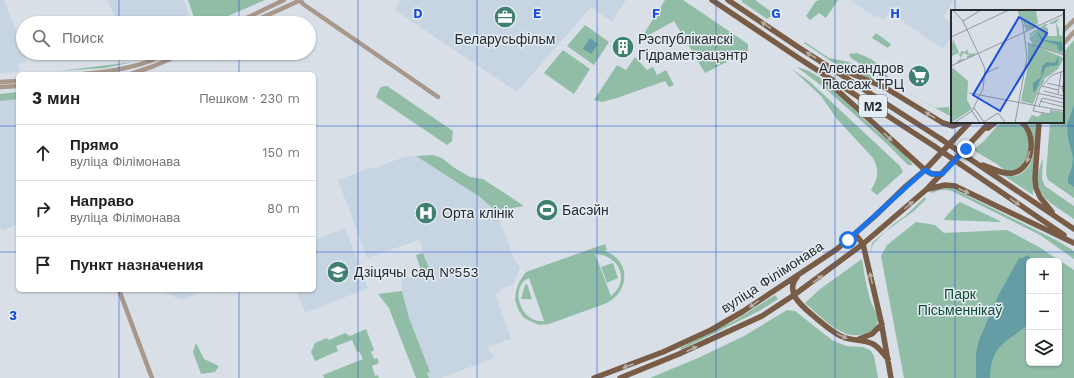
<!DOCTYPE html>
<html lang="ru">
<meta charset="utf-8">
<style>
body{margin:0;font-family:"Work Sans",sans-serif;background:#f6f6f6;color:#202124}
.controls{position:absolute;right:12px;bottom:12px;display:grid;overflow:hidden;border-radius:6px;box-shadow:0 1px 3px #0004}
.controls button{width:36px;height:36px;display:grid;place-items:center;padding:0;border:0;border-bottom:1px solid #e0e0e0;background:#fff;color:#202124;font:20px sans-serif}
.stop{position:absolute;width:12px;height:12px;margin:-9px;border:3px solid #1a73e8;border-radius:50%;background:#fff}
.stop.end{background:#1a73e8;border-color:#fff;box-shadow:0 1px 4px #0008}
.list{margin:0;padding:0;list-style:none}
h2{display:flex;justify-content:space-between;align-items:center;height:52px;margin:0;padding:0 16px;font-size:17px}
h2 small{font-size:13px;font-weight:400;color:#757577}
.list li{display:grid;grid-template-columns:26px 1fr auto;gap:12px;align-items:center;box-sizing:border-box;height:56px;padding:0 16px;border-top:1px solid #e0e0e0}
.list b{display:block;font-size:15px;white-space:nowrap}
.list p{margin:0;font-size:13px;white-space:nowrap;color:#757577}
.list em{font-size:13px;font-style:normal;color:#757577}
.icon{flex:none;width:22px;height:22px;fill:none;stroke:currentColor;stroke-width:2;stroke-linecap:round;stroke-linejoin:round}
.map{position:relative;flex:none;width:1074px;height:378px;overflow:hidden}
.search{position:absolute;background:#fff;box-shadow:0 1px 3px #0004;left:16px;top:16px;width:300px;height:44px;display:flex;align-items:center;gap:10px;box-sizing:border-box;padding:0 14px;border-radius:22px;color:#757577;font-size:15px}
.panel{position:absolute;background:#fff;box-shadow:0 1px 3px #0004;left:16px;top:72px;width:300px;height:220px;border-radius:6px}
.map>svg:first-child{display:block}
.built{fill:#c7d5e2}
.green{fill:#91bda6;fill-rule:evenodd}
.water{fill:#649da4}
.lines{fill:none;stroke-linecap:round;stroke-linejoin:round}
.minor{stroke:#a8978b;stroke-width:4.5}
.major{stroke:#795c45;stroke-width:5.5}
.major-bridge{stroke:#795c45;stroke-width:5.5}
.oneway{fill:#b4aca5}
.route{stroke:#1a73e8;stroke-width:5}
.grid{fill:none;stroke:#1d4ed8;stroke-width:1;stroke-opacity:0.55}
.labels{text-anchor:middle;stroke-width:3;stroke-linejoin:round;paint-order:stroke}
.shield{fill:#e5edf4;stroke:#616569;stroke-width:1}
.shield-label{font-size:13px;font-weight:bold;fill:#282b2e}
.poi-label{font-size:14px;fill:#282b2e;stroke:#e5edf4;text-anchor:start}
.street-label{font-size:14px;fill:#282b2e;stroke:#e5edf4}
.park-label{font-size:14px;fill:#114b33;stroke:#e5edf4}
.inset-road{fill:none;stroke:#92979d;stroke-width:1}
.view{fill:#1d4ed8;fill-opacity:0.15;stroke:#1d4ed8;stroke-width:2}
.inset-edge{fill:none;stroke:#282b2e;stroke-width:2}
.grid-label{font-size:13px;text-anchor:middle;font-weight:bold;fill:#1d4ed8;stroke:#e5edf4;stroke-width:3;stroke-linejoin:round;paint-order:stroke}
</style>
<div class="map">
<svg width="1074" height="378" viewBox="0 0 1074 378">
<rect width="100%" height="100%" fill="#d8dfe7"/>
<path class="built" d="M0,0H4L7,8L22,46L27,62L19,64V72L0,73Z
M107,0H184L189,14L172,23H118Z
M401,0H626L612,22L591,7L517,92L395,10Z
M851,0H954L943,17L952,22V36L943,49L889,12L884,19L878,16L877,18L854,3Z
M18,99V224L2,231L0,226V101Z
M416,156L480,197L496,211L515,261L520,268L513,285L501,289L500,292L495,294L511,339L488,347L490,354L492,353L494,358L441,378H418L403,296L401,278L416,276L430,271L419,240L367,258L338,180L370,168L372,169L404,157Z
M345,228L368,288L305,313L296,290H314V240Z
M158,290H206L182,300Z"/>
<path class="green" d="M188,0H265L212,23H196Z
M665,0H683L748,44V51L705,73L674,21L640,40Z
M742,0H755L777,16L776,18L772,16L767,19L742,2Z
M820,0H838L826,18L819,13L810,20L806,16L816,1Z
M585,25L609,42L594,65L567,46Z
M876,33L891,44L888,48L872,38Z
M1074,40V198L1048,180L1046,174L1050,122H1063V53Z
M805,42L829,58L849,62L870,75L874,80L835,64L804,43Z
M563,50L590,69L574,94L544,73Z
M857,53C871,58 881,64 888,77L887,78L873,72L851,58L849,54Z
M635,57L647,70L653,67L657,75L666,70L674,85L669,87L665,81L617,98L602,102L594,100L617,65L626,70Z
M133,62L105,68L59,71Z
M797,67C824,73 847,104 867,122C881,135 902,149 913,165H908L886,143L826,89Z
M792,69L809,81L900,166L903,172L877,195L871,190C878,178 880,172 873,158L837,119L821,96Z
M888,82L935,108L949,107L950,116Z
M384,86H387L453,131L452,141L447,145L376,97L380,88Z
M18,92V99L0,101V94Z
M1004,122C1010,122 1017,121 1022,125C1036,136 1027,179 1005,170C1002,168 999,166 997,164C989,159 981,155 973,150L984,141L998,125Z
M1026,122H1038L1033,183V195L1000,173C1004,174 1010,177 1015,176C1036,173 1039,134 1026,122Z
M433,155L442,158L453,167L470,177L483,179L524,206L496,211L480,197L416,156Z
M1043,158L1042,179L1045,186L1074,206V219C1048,201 1028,194 1043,158Z
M939,187L950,188L956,190L1058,241L1074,251V259L1040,235L952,191C945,189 940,189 933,193L930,192Z
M925,197L926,199L914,211L886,231L873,244L870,253L872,243L895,223L905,216Z
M960,202L1000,221V222L945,220L944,219L957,204Z
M916,222L935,225L944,233L1007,230L1039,247L1074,270V378H904L881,256L887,245ZM1029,261H1059V363H1029Z
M605,244L607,250L605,251C631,261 630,290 607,303L549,324L539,325L528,320L523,317L518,309L515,300L516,291L519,282L526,272ZM595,254C619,255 631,280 611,296ZM529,278L544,321H543C520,323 509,286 529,278Z
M423,253L430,271L422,274L416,255Z
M862,259C864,272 866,286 870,299C871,305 878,312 878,319C878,325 874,331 868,333C843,343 823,318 805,303L820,289Z
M613,263L618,278L607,283L601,267Z
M527,284L532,299H521L525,285Z
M402,291L409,318L430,372L427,373L429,378H416L389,308L378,294Z
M775,295L778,299L761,310L681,350L680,348L736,320Z
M787,310L795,311L832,340L846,346L863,347L870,350L874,356L878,378H650L698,358L744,336Z
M366,329L374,350L371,352L374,359L377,358L379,363L372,366L375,376L377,375L379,378H324L323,375L363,359L359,351L357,352L352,340L336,346L338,351L315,361L311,352L315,343L327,338L329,340L345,333L350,336Z
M196,343L204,359L219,366L215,372L201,374L193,352Z"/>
<path class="water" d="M590,38L598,44L591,54L583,49Z
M1074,105V187L1068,183V178L1072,167L1073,158L1068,138L1067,124Z
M1027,255L1036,261H1029V324C1006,343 991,344 990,378H976V353L979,340L998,296L1019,258H1023Z"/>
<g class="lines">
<path class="minor" d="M300,0L303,4L438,97
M236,23L284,0
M250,23L301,0
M1063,31L1074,20
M1063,44L1074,32
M83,74C106,72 129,69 150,61C156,59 161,56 167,53
M131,74L154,66L184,53
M0,82L18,81
M0,87L18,86
M119,290L152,378"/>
<path class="major" d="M712,0L797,57L934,146
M728,0L798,47L941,139
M835,67L884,87L943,123L953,126L965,122
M826,80L925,170L932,174H942
M1039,122L1035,178L1036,188L1040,197L1052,212
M988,128L996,122
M967,157L1074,229
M960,164L1064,235
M983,165C991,168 1003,175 1013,173C1034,169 1037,132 1021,122
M928,189L945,185L955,186L1074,243
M855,234L863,244L881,321L891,378
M797,277C783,294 806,309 817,319C825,325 833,333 843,337C852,341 863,339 873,344C879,347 883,354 888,359
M859,339L872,334L882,324
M594,378L663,352L711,330L742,312L813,265L837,249L874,217L906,186L925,170L970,122
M620,378L679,354L762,316L794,295L863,244L927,189L990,122"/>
<path class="major-bridge" d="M941,139L967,157
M934,146L960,164"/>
</g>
<defs><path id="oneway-solid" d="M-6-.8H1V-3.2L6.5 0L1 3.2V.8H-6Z"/></defs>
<g class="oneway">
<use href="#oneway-solid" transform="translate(766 25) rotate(-146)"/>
<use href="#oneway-solid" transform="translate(811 55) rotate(-148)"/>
<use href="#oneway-solid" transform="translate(930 115) rotate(-148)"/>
<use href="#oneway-solid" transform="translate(888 137) rotate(43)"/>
<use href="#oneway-solid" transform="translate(1028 157) rotate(104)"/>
<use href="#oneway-solid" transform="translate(964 191) rotate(25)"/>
<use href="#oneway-solid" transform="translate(1015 202) rotate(35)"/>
<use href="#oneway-solid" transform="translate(909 205) rotate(-41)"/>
<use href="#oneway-solid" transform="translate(871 278) rotate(-103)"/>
<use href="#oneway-solid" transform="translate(818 279) rotate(-35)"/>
<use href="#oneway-solid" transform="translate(754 304) rotate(145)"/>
<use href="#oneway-solid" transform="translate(842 336) rotate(24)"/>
<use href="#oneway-solid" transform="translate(692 349) rotate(-25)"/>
<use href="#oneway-solid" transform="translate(628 366) rotate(160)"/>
</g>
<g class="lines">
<path class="route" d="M848,240L925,170L932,174H942L966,149"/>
</g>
<path class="grid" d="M119,0V23M239,0V23M358,0V378M477,0V378M597,0V378M716,0V378M835,0V378M955,0V11M119,53V74M239,53V74M955,122V378M0,126H18M314,126H1074M0,252H18M314,252H1074M119,290V378M239,290V378"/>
<defs>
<g id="office-disc" transform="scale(1.15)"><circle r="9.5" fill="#3f8071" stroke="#e5edf4"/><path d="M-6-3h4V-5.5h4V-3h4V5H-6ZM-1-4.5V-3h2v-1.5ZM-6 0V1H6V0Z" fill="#fff"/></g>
<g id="building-disc" transform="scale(1.15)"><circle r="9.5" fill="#3f8071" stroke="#e5edf4"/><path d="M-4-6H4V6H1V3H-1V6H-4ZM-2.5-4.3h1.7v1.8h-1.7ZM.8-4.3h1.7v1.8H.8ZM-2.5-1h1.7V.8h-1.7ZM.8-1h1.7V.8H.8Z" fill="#fff"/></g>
<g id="supermarket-disc" transform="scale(1.15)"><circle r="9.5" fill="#3f8071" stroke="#e5edf4"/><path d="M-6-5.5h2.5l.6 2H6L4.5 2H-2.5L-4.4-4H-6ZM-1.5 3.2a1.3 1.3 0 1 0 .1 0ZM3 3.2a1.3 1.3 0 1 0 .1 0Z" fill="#fff"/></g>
<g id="stadium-disc" transform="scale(1.15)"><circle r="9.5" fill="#3f8071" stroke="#e5edf4"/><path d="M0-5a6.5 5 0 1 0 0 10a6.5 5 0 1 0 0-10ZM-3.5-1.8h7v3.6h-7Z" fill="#fff"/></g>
<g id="hospital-disc" transform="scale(1.15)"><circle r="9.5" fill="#3f8071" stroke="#e5edf4"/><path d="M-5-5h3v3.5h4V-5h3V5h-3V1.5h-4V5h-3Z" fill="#fff"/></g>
<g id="school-disc" transform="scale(1.15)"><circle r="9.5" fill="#3f8071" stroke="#e5edf4"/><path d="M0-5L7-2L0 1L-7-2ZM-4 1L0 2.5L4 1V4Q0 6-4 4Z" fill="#fff"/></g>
</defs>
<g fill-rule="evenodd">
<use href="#office-disc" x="505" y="17"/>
<use href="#building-disc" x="623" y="47"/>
<use href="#supermarket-disc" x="919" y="76"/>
<use href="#stadium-disc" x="547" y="210"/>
<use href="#hospital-disc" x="426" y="213"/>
<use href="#school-disc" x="338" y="272"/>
</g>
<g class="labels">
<rect class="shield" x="859" y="95" width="28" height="22" rx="3"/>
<g class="shield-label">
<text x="873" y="111">М2</text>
</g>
<g class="poi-label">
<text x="505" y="44" text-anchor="middle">Беларусьфільм</text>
<text x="638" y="44">Рэспубліканскі<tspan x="638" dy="16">Гідраметэацэнтр</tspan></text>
<text x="904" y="73" text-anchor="end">Александров<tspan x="904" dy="16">Пассаж ТРЦ</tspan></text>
<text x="562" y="215">Басэйн</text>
<text x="442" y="218">Орта клінік</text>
<text x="354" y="277">Дзіцячы сад №553</text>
</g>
<g class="street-label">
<text transform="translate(772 277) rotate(-33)" y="5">вуліца Філімонава</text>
</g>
<g class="park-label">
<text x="960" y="299">Парк<tspan x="960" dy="16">Пісьменнікаў</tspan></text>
</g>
</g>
<g transform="translate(951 10)">
<rect width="113" height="113" fill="#d8dfe7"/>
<path d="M67,0H85L87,13L84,15L90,14L75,21L73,15L79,16L73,14L70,6L72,13ZM109,8L105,13L108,19V25L111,26V16L113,44L87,37L113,48L107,59L93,69V72L88,78L82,94L70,91L71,88L70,91L77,55V34H82L78,28L91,17L79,26L78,24L94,14H97L94,17L97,18V26H106L105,13L99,14L98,13ZM2,29L9,45L10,41L14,42L16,39L18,44L25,43L22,46L4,54L9,49H12V47L13,49L9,51L13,50L17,48L15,46H19L12,43L10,48L7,43L1,46L0,43L5,41L0,42ZM2,58L17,71L16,90L21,99L0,113V59ZM101,100L113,102V113H76L81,105L87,107L91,103L99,104Z" fill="#91bda6"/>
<path d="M86,21L93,30L111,32L112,40L108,42L106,35L90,30ZM108,45L107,55L95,57L84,82L82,81V73L90,67L91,56L96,52L104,53Z" fill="#649da4"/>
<path class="inset-road" d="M2,0L12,11L28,45M67,0L72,15M12,11L30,0M0,27L58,0M76,33L113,45M0,56L113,4M35,63L48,57M113,72L111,78L113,85M96,73L113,77M91,76L107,80M93,81L113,86M18,83L113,101M86,83L113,89M107,84L110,62M89,91L113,97M88,96L91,88L113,93M23,98L33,112L47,103L54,112M100,99L99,104L82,101L89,78L101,65L113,61M21,101L29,113M3,113L21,101L32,79L34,59L28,45M64,113L76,47L72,15L83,18"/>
<path class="view" d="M68,7L96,23L49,101L22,85Z"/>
<rect width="113" height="113" class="inset-edge"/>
</g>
<g class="grid-label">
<text x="418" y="18">D</text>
<text x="537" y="18">E</text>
<text x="656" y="18">F</text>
<text x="776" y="18">G</text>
<text x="895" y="18">H</text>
<text x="13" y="320">3</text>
</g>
</svg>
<div class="controls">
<button>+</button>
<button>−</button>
<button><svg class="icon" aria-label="layers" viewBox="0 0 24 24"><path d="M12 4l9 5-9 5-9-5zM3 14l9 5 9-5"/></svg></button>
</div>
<div class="stop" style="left:848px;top:240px"></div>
<div class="stop end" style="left:966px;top:149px"></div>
<div class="search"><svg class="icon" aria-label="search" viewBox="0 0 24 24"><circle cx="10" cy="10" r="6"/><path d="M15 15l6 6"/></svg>Поиск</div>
<section class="panel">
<h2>3 мин<small>Пешком · 230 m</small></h2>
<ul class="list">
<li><svg class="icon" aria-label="ahead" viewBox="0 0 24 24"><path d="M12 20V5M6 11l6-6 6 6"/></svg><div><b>Прямо</b><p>вуліца Філімонава</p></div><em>150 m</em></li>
<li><svg class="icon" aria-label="right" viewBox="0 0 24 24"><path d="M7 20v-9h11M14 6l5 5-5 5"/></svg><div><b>Направо</b><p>вуліца Філімонава</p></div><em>80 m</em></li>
<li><svg class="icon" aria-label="arrive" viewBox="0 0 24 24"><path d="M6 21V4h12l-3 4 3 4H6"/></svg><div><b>Пункт назначения</b></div></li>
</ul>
</section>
</div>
